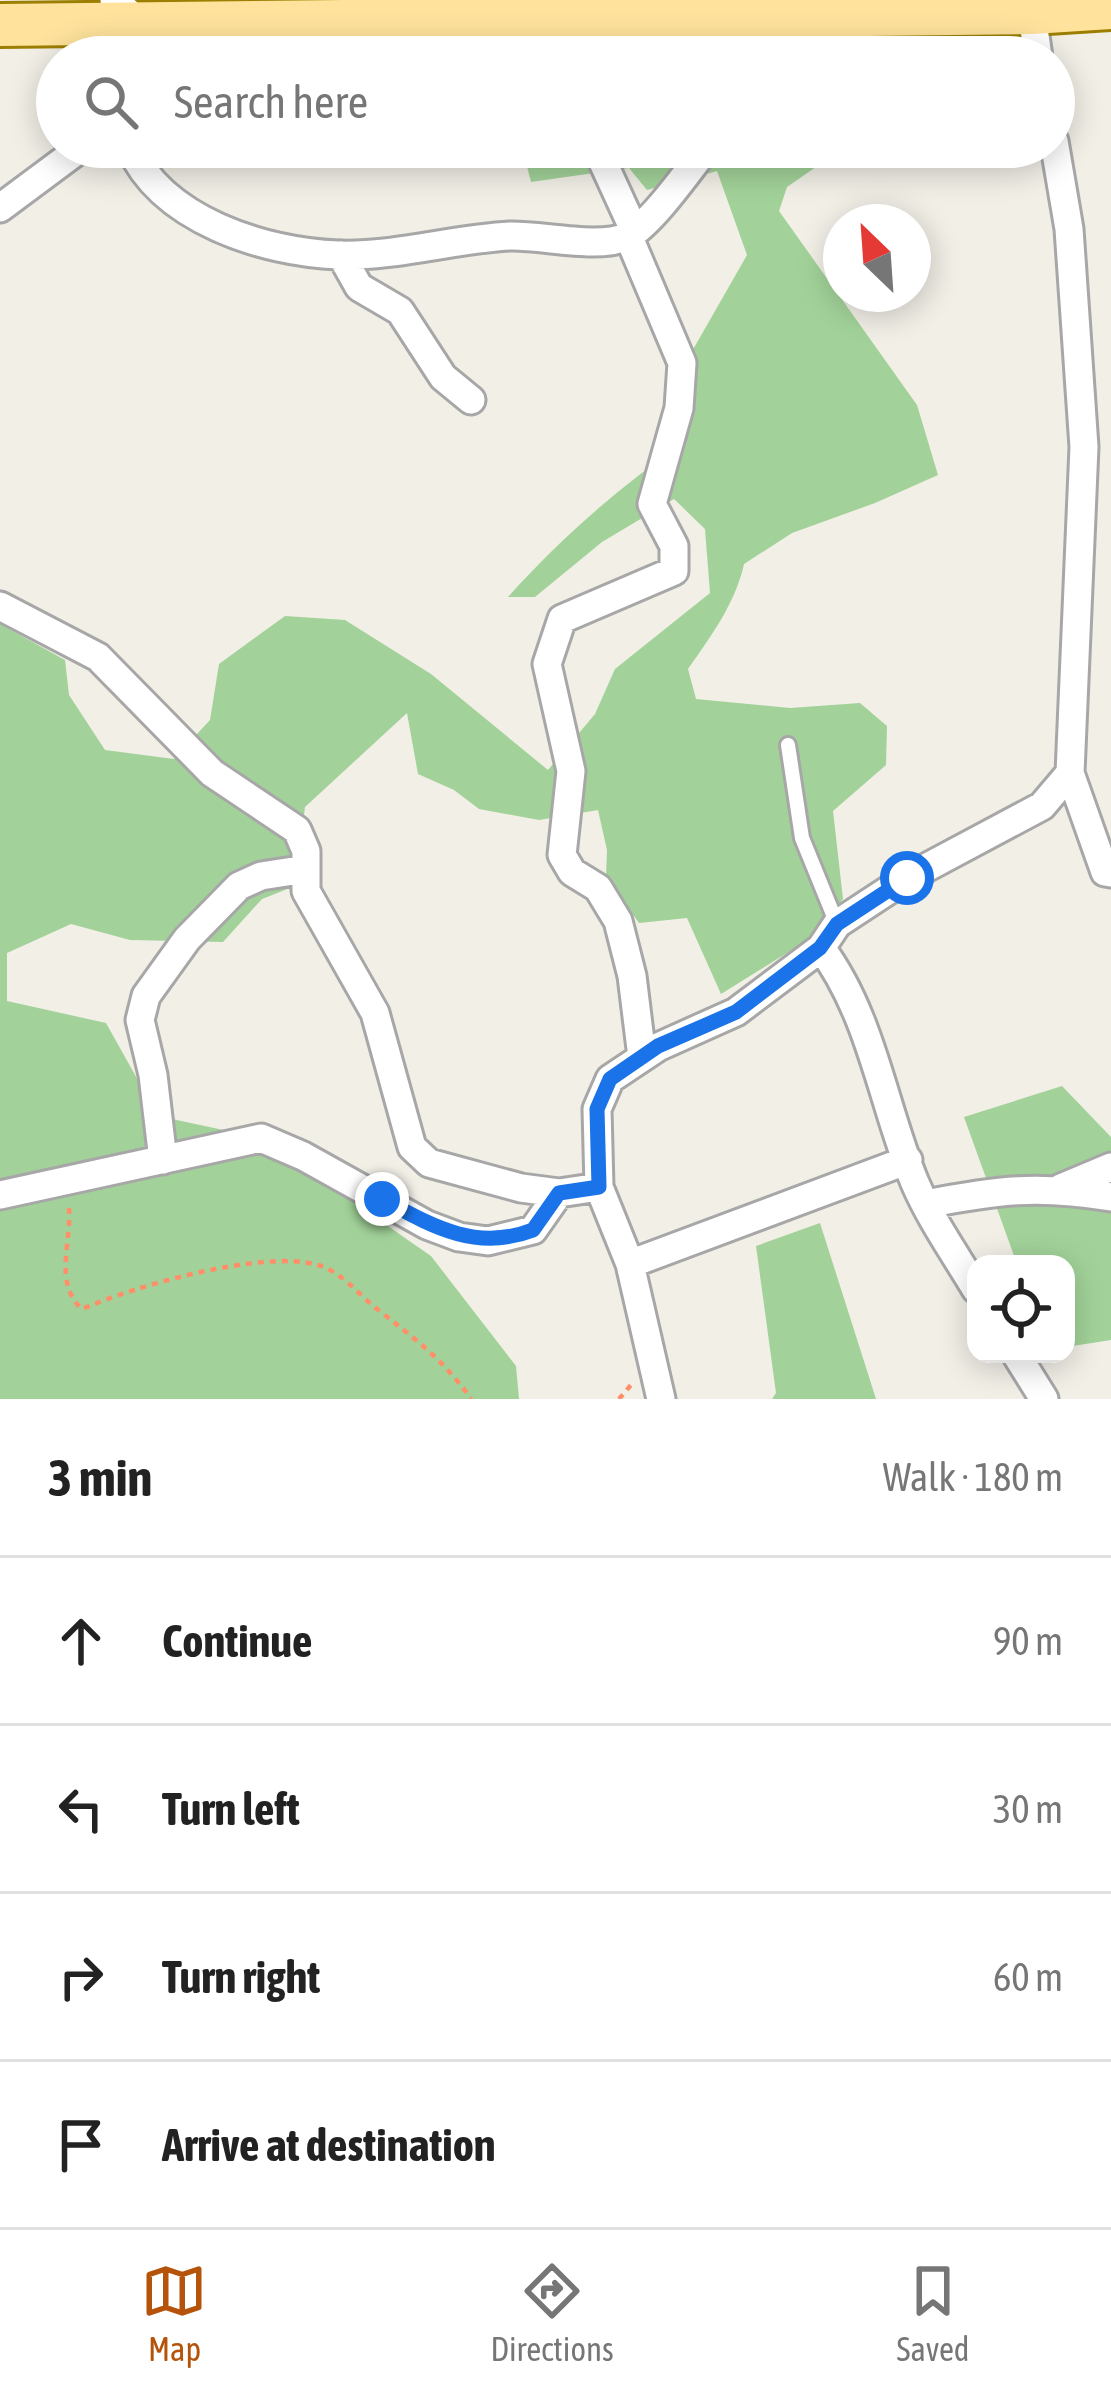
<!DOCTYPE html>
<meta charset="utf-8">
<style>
body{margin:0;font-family:"Asap Condensed",sans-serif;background:#f6f6f6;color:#222}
.controls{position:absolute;right:36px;bottom:36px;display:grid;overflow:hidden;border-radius:24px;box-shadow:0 6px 30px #0003}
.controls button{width:108px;height:108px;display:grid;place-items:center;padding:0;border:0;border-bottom:3px solid #e0e0e0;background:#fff;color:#222;font:60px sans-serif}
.compass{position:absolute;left:823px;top:204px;width:108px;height:108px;border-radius:50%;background:#fff;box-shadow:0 6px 30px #0003;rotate:335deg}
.stop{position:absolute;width:36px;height:36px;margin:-27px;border:9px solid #1a73e8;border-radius:50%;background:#fff}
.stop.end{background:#1a73e8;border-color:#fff;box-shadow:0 3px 12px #0008}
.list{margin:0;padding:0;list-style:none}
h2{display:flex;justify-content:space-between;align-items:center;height:156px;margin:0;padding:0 48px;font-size:51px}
h2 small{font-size:39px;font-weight:400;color:#767676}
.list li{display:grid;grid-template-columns:78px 1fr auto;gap:36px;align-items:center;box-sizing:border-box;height:168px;padding:0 48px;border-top:3px solid #e0e0e0}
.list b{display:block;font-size:45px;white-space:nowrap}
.list em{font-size:39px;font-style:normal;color:#767676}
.icon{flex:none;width:66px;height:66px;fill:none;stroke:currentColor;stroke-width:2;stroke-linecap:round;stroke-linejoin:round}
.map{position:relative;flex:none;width:1111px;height:1399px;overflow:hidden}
.search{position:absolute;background:#fff;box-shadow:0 6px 30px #0003;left:36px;right:36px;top:36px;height:132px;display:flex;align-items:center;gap:30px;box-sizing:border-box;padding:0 42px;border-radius:66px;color:#767676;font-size:45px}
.sheet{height:828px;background:#fff}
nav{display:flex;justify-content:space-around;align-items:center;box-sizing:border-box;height:168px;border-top:3px solid #e0e0e0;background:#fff;font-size:33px;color:#767676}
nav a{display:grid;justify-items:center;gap:6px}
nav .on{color:#b45309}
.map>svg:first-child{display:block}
.forest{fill:#a2d299}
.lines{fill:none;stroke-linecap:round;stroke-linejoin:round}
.service-casing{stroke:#a7a7a7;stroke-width:20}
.minor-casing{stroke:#a7a7a7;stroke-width:33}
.primary-casing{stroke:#9c7f00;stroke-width:48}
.path{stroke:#ff8e69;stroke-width:4.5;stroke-dasharray:6 6;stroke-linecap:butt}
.service{stroke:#fff;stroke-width:14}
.minor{stroke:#fff;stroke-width:27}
.primary{stroke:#ffe39d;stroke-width:42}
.route{stroke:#1a73e8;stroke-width:15}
</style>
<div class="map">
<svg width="1111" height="1399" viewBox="0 0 1111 1399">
<rect width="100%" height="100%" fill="#f1efe6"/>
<path class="forest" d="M651,28V57H542L543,52L573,34Z
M522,147H845L787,187L779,211L917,405L938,475L875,503L792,533L744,564C735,604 711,636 688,669L696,699L790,708L860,703L887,726L886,765L833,811L843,899L811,938L721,994L687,918L639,923L606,877L607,850L598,810L539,820L479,809L454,790L418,774L407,713L305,807L295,886L262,899L223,942L130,940L71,924L7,953V1001L106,1023L158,1116L261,1138L431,1256L516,1366L519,1399H0V624L65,660L69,695L105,750L174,759L210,720L219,664L285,616L345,620L431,674L548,770L595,714L615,669L710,593L705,529L674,499L602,542L535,597H508C561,538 618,488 683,443L691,353L747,255L717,171L647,190L629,168L531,182Z
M1062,1086L1111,1137V1340L1066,1347V1264H1017L964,1117Z
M820,1223L876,1399H772L776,1393L756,1246Z"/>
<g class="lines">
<g class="service-casing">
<path id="service" d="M788,745L802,838L837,924"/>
</g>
<g class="minor-casing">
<path id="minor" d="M114,0L139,22L132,57
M1030,0L1038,57
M536,17L555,57
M776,57L805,15
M130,147C162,220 263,252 338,255C395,257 453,239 510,236C542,235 600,250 628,236C652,223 689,170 707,147
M596,147L634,230
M0,208L82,147
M628,235L682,363L679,408L652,504L674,546V571L562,619L547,664L571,771L562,855L572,872L598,888L618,921L632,976L642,1057
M341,255L359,287L400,311L443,377L471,400
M0,606L98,657L212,773L297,830L306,851V891L375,1013L412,1147L429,1163L521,1188L559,1193L599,1187
M1070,773L1105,872L1111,873
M821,948C872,1016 883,1106 915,1183C931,1220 955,1254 976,1289
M163,1160L153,1075L140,1020L146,996L187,939L239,886L261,876L306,869
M1061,1188L1111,1167
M0,1195L261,1138L303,1156L427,1225L459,1237L488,1241L533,1230L559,1193
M926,1204C997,1190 1038,1185 1111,1197
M630,1264L908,1160
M1016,1354L1044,1399
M661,1399L630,1264L599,1187L597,1109L610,1079L658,1047L736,1012L821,948L837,924L907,878L1042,806L1070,773L1084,447L1069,229L1054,141"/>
</g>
<g class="primary-casing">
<path id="primary" d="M0,25L1032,13L1111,8"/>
</g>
<path class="path" d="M69,1208C72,1239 53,1284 82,1309C135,1286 263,1249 318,1265C342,1272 358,1294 377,1309C414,1338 443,1359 471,1399
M619,1399L631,1385"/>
<use href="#service" class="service"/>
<use href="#minor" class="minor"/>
<use href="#primary" class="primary"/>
</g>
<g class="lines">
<path class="route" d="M382,1199C432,1226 476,1252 533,1230L559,1193L599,1187L597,1109L610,1079L658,1046L736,1012L820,948L837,924L907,878"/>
</g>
</svg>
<div class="controls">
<button><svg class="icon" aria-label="locate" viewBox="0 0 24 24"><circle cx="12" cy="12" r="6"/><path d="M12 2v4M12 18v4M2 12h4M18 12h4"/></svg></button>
</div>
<svg class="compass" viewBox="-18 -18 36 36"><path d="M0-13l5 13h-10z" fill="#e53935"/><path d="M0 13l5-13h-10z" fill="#767676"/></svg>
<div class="stop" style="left:907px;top:878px"></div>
<div class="stop end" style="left:382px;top:1199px"></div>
<div class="search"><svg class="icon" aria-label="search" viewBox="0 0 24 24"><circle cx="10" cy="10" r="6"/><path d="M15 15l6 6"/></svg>Search here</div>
</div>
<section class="sheet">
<h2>3 min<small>Walk · 180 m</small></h2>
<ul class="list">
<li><svg class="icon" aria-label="ahead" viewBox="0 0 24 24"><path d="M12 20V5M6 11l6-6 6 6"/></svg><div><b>Continue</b></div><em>90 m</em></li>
<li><svg class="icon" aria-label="left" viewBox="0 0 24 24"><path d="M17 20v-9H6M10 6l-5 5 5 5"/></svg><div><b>Turn left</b></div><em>30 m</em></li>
<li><svg class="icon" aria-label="right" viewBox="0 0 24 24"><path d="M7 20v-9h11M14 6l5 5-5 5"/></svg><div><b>Turn right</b></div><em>60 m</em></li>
<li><svg class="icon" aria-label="arrive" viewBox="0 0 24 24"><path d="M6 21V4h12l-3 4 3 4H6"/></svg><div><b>Arrive at destination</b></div></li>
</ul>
</section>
<nav>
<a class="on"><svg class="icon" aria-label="map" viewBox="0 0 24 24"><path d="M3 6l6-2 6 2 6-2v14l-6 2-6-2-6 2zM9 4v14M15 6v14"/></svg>Map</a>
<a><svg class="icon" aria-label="directions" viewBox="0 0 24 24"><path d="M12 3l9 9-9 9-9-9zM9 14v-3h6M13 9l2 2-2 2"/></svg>Directions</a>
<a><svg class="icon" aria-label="saved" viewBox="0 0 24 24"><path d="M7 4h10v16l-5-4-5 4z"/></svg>Saved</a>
</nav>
